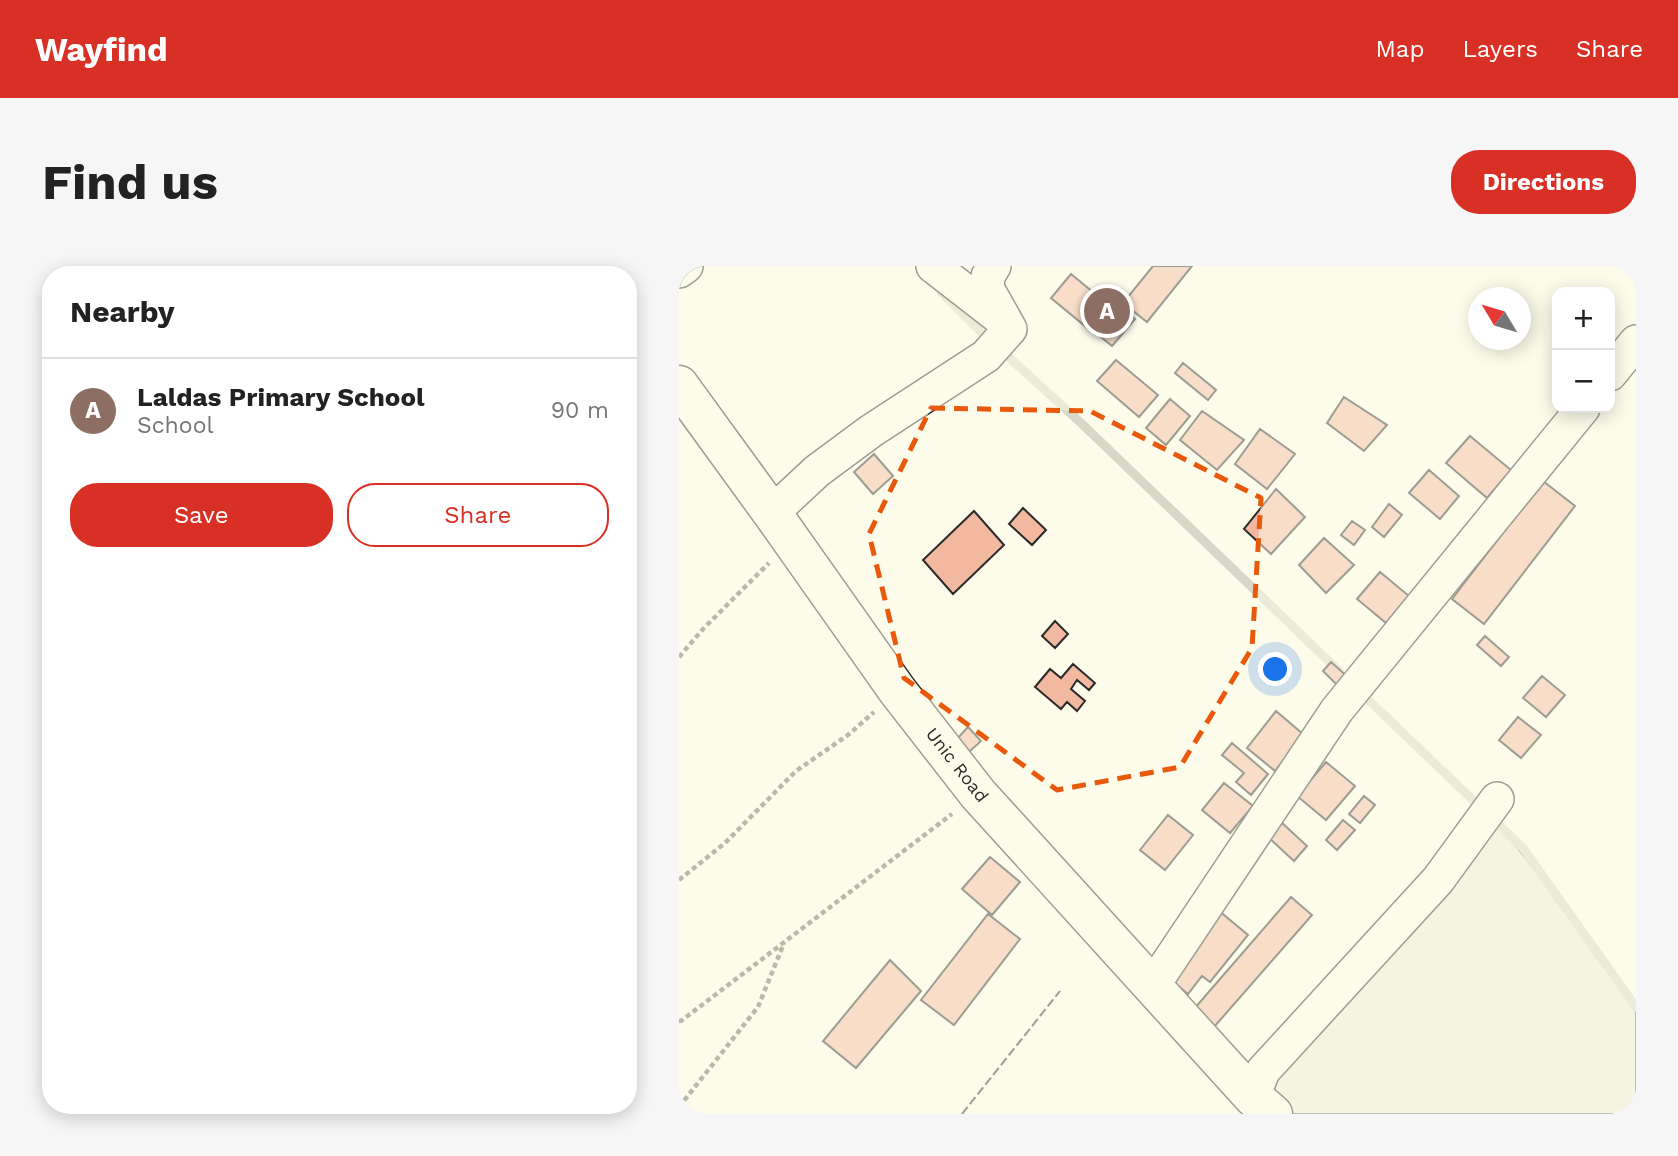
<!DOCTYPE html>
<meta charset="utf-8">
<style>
body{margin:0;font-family:"Work Sans",sans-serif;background:#f6f6f6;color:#222}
.controls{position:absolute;right:21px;top:21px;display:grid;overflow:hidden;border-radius:14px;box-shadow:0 4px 18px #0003}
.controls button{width:63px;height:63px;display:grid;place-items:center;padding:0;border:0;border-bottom:2px solid #e0e0e0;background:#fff;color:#222;font:35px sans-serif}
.compass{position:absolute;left:789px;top:21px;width:63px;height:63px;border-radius:50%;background:#fff;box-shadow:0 4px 18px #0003;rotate:308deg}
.you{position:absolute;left:597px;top:404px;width:24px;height:24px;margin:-18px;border:5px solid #fff;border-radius:50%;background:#1a73e8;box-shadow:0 0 0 10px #1a73e833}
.badge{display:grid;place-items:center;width:46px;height:46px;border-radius:50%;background:#d93025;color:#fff;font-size:23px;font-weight:700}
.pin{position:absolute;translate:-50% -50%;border:4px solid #fff;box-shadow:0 2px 7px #0006}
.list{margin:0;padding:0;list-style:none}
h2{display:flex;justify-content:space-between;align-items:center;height:91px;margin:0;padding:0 28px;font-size:30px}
h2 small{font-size:23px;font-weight:400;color:#767676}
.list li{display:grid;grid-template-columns:46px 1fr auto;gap:21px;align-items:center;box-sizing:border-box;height:105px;padding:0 28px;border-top:2px solid #e0e0e0}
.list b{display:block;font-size:26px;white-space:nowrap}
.list p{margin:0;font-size:23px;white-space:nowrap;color:#767676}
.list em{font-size:23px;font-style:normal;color:#767676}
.actions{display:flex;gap:14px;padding:21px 28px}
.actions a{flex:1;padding:16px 0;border:2px solid #d93025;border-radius:28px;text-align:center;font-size:24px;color:#d93025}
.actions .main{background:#d93025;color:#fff}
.map{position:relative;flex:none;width:957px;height:848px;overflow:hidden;border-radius:28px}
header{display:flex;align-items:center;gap:42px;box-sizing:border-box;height:98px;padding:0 35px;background:#d93025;color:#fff}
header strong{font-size:33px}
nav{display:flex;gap:38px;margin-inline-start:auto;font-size:24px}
.intro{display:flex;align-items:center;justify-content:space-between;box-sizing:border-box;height:168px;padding:0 42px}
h1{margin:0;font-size:49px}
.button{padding:18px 32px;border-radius:28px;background:#d93025;color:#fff;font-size:24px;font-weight:700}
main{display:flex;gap:42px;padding:0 42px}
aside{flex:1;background:#fff;border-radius:28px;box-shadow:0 4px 18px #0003}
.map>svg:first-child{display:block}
.green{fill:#ecebdb;stroke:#74746e;stroke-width:2}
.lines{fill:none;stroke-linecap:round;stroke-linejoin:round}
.stream{stroke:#d8d7c9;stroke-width:9}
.building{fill:#f2b8a0;stroke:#2b2b2b;stroke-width:2}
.minor-casing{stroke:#2b2b2b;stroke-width:36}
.major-casing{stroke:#2b2b2b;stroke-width:41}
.path{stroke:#6a6964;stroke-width:4.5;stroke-dasharray:5 3.5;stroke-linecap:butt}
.minor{stroke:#fdfbea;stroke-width:33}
.major{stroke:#fdfbea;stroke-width:38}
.fence{stroke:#2b2b2b;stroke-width:2;stroke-dasharray:9 3.5;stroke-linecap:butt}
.marked{fill:none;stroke:#e8590c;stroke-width:5;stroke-dasharray:14 9;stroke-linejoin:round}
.labels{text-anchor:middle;stroke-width:5;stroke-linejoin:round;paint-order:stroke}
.street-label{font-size:18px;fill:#2b2b2b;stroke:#fdfbea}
</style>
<header>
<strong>Wayfind</strong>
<nav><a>Map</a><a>Layers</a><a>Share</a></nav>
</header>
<div class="intro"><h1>Find us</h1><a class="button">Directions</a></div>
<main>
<aside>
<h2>Nearby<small></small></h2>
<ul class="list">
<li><span class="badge" style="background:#8d6e63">A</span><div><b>Laldas Primary School</b><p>School</p></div><em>90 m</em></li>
</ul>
<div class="actions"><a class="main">Save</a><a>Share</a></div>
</aside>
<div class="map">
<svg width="957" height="848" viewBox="0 0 957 848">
<rect width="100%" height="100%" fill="#fdfbea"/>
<path class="green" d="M819,557L881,636L957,740V848H609L584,825Z"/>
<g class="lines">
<path class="stream" d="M262,26L304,68L401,156L660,405
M680,425L844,582L957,741"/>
</g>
<path class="building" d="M474,0H513L468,56L444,37Z
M392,8L432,41L412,65L372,32Z
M441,40L456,53L433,80L417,67Z
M437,94L479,129L460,151L418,115Z
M504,97L537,124L529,134L496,107Z
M665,131L708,159L685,185L648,157Z
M491,133L511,150L487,179L467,162Z
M523,145L565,174L538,204L501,174Z
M581,163L616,188L588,223L556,198Z
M791,170L832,204L808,232L767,197Z
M195,188L214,210L194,228L175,206Z
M750,204L780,230L761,253L730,227Z
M864,215L896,240L805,358L773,333Z
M597,223L626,251L592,288L565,263Z
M710,238L723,249L705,271L693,261Z
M344,242L367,264L353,279L330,258Z
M295,245L325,279L274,328L244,294Z
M673,255L686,264L675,279L662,269Z
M645,272L675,299L647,327L620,299Z
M701,306L730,330L707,357L678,333Z
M376,355L389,368L376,382L363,370Z
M806,370L830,391L822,400L798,379Z
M652,396L671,413L662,423L644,405Z
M394,398L416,417L410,424L398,414L392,423L406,435L398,445L388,436L382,443L356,421L371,403L382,412Z
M863,410L886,429L867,451L844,432Z
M597,445L625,469L596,505L568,482Z
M839,451L862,469L842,492L820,474Z
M289,461L302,475L290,486L277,474Z
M553,477L589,508L572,529L557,516L565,507L543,489Z
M647,496L676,520L647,554L618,530Z
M545,517L574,540L551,567L523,544Z
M685,530L696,539L681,557L670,548Z
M489,549L514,569L486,604L461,584Z
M664,554L676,564L658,584L647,574Z
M601,555L628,580L615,595L588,570Z
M311,591L341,616L313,649L283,623Z
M612,631L633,649L535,761L515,743Z
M533,639L569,669L531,716L523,710L509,728L482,706Z
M309,648L341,673L275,759L242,734Z
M211,694L242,725L177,802L144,775Z"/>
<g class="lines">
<g class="minor-casing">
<path id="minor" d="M254,0L321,52
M0,5L7,0
M931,108L957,76
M93,247L138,205L192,165L307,90L331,63L308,22L309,10L315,0
M473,721L658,444L904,142
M574,831L584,805L759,614L818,533"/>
</g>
<g class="major-casing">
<path id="major" d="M0,119L93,247L218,424L299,528L574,831L594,848"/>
</g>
<path class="path" d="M0,391L24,363L90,297
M0,614L46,577L117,505L169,469L195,446
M0,755H2L273,548
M0,841L79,741L105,677"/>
<use href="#minor" class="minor"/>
<use href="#major" class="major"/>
<path class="fence" d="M283,848L381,725"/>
</g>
<path d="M0 0H957V848H0ZM252,142L411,145L582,232L573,382L501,501L378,524L225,412L190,268Z" fill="#fdfbea" fill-opacity=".55" fill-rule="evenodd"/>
<path class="marked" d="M252,142L411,145L582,232L573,382L501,501L378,524L225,412L190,268Z"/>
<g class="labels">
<g class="street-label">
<text transform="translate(278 499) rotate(52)" y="6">Unic Road</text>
</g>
</g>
</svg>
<div class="controls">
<button>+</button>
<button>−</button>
</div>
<svg class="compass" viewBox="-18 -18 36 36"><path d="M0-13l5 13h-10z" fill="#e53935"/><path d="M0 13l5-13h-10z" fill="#767676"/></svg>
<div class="you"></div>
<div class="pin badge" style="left:428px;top:45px;background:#8d6e63">A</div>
</div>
</main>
